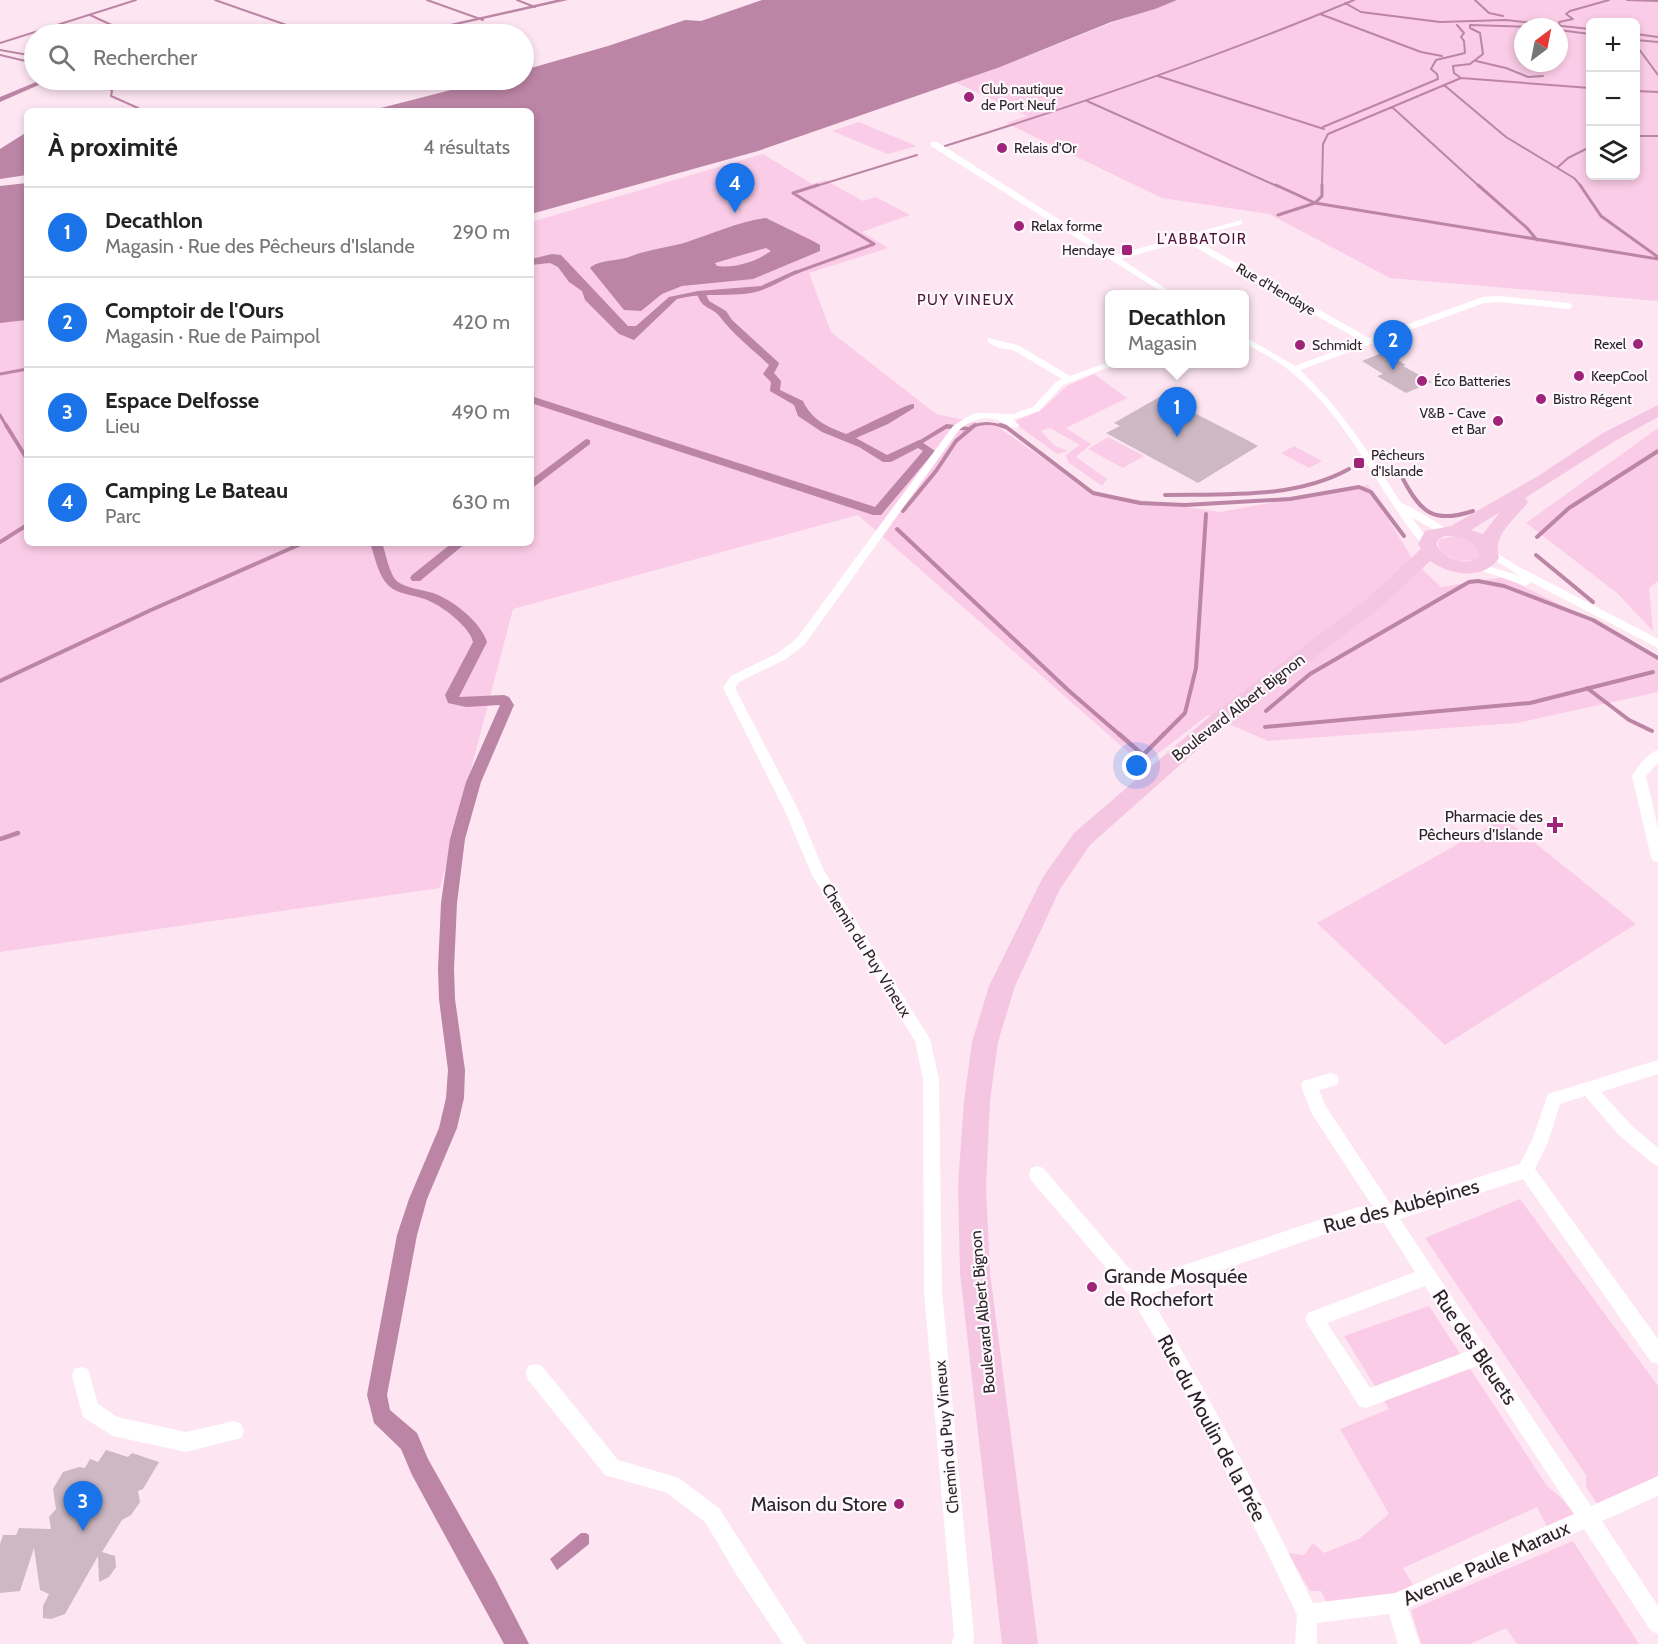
<!DOCTYPE html>
<html lang="fr">
<meta charset="utf-8">
<style>
body{margin:0;font-family:Cabin,sans-serif;background:#f6f6f6;color:#222}
.controls{position:absolute;right:18px;top:18px;display:grid;overflow:hidden;border-radius:9px;box-shadow:0 3px 9px #0003}
.controls button{width:54px;height:54px;display:grid;place-items:center;padding:0;border:0;border-bottom:2px solid #e0e0e0;background:#fff;color:#222;font:30px sans-serif}
.compass{position:absolute;left:1514px;top:18px;width:54px;height:54px;border-radius:50%;background:#fff;box-shadow:0 3px 9px #0003;rotate:32deg}
.you{position:absolute;left:1137px;top:766px;width:21px;height:21px;margin:-15px;border:4px solid #fff;border-radius:50%;background:#1a73e8;box-shadow:0 0 0 9px #1a73e833}
.badge{display:grid;place-items:center;width:39px;height:39px;border-radius:50%;background:#1a73e8;color:#fff;font-size:20px;font-weight:700}
.pin{position:absolute;translate:-50% -50px;filter:drop-shadow(0 2px 3px #0008)}
.pin::after{content:'';position:absolute;top:32px;width:21px;height:18px;background:inherit;clip-path:polygon(0 0,100% 0,50% 100%)}
.popup{position:absolute;left:1105px;top:290px;width:144px;height:78px;box-sizing:border-box;display:grid;place-content:center;border-radius:9px;background:#fff;filter:drop-shadow(0 2px 4px #0005);font-size:20px;white-space:nowrap;color:#767676}
.popup b{font-size:22px;color:#222}
.popup::after{content:'';position:absolute;left:50%;top:100%;margin-left:-12px;border:12px solid transparent;border-top-color:#fff}
.list{margin:0;padding:0;list-style:none}
h2{display:flex;justify-content:space-between;align-items:center;height:78px;margin:0;padding:0 24px;font-size:26px}
h2 small{font-size:20px;font-weight:400;color:#767676}
.list li{display:grid;grid-template-columns:39px 1fr auto;gap:18px;align-items:center;box-sizing:border-box;height:90px;padding:0 24px;border-top:2px solid #e0e0e0}
.list b{display:block;font-size:22px;white-space:nowrap}
.list p{margin:0;font-size:20px;white-space:nowrap;color:#767676}
.list em{font-size:20px;font-style:normal;color:#767676}
.icon{flex:none;width:33px;height:33px;fill:none;stroke:currentColor;stroke-width:2;stroke-linecap:round;stroke-linejoin:round}
.map{position:relative;flex:none;width:1658px;height:1644px;overflow:hidden}
.search{position:absolute;background:#fff;box-shadow:0 3px 9px #0003;left:24px;top:24px;width:510px;height:66px;display:flex;align-items:center;gap:15px;box-sizing:border-box;padding:0 21px;border-radius:33px;color:#767676;font-size:22px}
.panel{position:absolute;background:#fff;box-shadow:0 3px 9px #0003;left:24px;top:108px;width:510px;height:438px;border-radius:9px}
.map>svg:first-child{display:block}
.green{fill:#fbcce7;fill-rule:evenodd}
.water{fill:#bc85a5;fill-rule:evenodd}
.lines{fill:none;stroke-linecap:round;stroke-linejoin:round}
.stream-far3{stroke:#bc85a5;stroke-width:2}
.stream-far2{stroke:#bc85a5;stroke-width:3}
.stream-far1{stroke:#bc85a5;stroke-width:4}
.stream{stroke:#bc85a5;stroke-width:4.5}
.canal{fill:#bc85a5;fill-rule:evenodd}
.building{fill:#cdb8c4}
.street{fill:#fff;fill-rule:evenodd}
.primary{fill:#f5c6e2;fill-rule:evenodd}
.poi-dot{fill:#9f2379;stroke:#fef9fc;stroke-width:2}
.labels{text-anchor:middle;stroke-width:4.5;stroke-linejoin:round;paint-order:stroke}
.far-poi-label{font-size:14px;fill:#2c2428;stroke:#fef9fc;text-anchor:start}
.far-street-label{font-size:14px;fill:#2c2428;stroke:#fef9fc}
.far-neighbourhood-label{font-size:15px;letter-spacing:1.5px;fill:#4d133a;stroke:#fef9fc}
.street-label{font-size:16px;fill:#2c2428;stroke:#fef9fc}
.poi-label{font-size:16px;fill:#2c2428;stroke:#fef9fc;text-anchor:end}
.near-street-label{font-size:20px;fill:#2c2428;stroke:#fef9fc}
.near-poi-label{font-size:20px;fill:#2c2428;stroke:#fef9fc;text-anchor:start}
</style>
<div class="map">
<svg width="1658" height="1644" viewBox="0 0 1658 1644">
<rect width="100%" height="100%" fill="#fde6f2"/>
<path class="green" d="M1173,0H1658V301L1390,278L1269,214L1162,198L1006,123L1027,116L955,82C1029,58 1099,26 1173,0ZM1590,22H1636V176H1590ZM1523,27H1559V63H1523Z
M859,122L914,145L916,146L888,154L832,131Z
M763,154L812,184L825,180L863,201L876,197L910,215L862,232L888,248L809,273L831,332L936,414L998,427L1093,493L1220,512L1368,485L1413,560L1441,587L1504,577L1626,637L1658,657V692L1517,723L1268,741L1208,715L1143,765L858,515L513,609L440,888L0,952V305L27,301V543H531V222Z
M1094,374L1127,398L1066,428L1091,444L1076,457L1107,479L1102,486L1068,462L1066,455L1080,445L1050,428L1041,431L1055,446L1068,451L1057,454L1016,424L1017,420L1040,411L1067,386Z
M1658,428V581L1649,588L1653,631L1617,593L1526,523Z
M1108,437L1144,456L1123,468L1088,449Z
M1294,446L1322,461L1309,468L1281,453Z
M1457,536L1471,540L1483,552L1478,560L1457,561L1440,551L1438,543L1440,539Z
M1504,818L1636,924L1445,1045L1317,923Z
M1520,1199L1658,1386V1486L1602,1511L1586,1487V1475L1425,1238Z
M1429,1306L1547,1486L1562,1499L1580,1521L1551,1534L1537,1507L1403,1568L1418,1593L1331,1611L1321,1591H1310L1288,1553L1304,1555L1313,1543L1324,1553L1359,1539L1389,1514L1340,1429L1389,1409L1344,1336Z
M1573,1541L1639,1644H1517L1506,1628L1470,1644H1421L1411,1610Z"/>
<path class="water" d="M762,0H1177L1155,9L1111,22L1000,67L758,151L531,214V111H369L490,80H524V70L608,46L685,20L701,21Z
M27,132V175L0,179V149Z
M27,183V320L0,323V186Z
M766,218L813,241L820,245V251L753,279L682,286L662,294L641,311L624,310L590,268C598,260 617,261 629,257C648,249 668,248 687,242C714,233 738,222 766,218ZM766,248L771,251C755,262 736,268 717,266L715,263Z
M552,254L561,255L628,326H636L669,297L698,291L761,286L796,270L801,272C781,280 766,292 744,294C722,296 698,293 677,299L634,340L619,334L585,300L582,291L569,282L558,267L550,263L531,265V259Z
M581,1533H586L589,1535V1544L557,1570L550,1559Z"/>
<g class="lines">
<path class="stream-far3" d="M215,0L312,34
M427,0L483,20
M517,0L535,7
M1475,0L1489,13L1503,16
M1627,0L1658,1
M1345,3L1361,12L1440,22L1506,20L1590,29
M1320,14L1421,52L1442,56
M90,15L131,34
M1560,26L1559,22L1573,19L1566,14L1570,11L1609,0
M1559,30L1590,34
M1636,34L1658,37
M1636,40L1658,42
M0,43L136,0
M1636,45L1658,75
M0,50L34,56
M0,55L34,63
M1476,61L1506,68L1528,77L1543,76
M1158,76L1324,129
M1461,78L1454,73L1453,66L1470,64L1483,54L1480,33L1470,28V25L1531,27
M101,80L112,91L111,96L138,108L136,111
M1444,85L1506,137L1574,178L1582,187
M1636,91L1658,92
M1087,101L1279,187
M1392,107L1480,187
M1323,127L1438,79L1437,74L1431,69L1436,60L1465,53L1464,41L1461,37L1464,33L1457,25
M1328,134L1461,78L1590,88
M1636,136H1658
M945,146C1084,103 1220,56 1354,0
M1558,167L1568,158L1590,147
M813,187L917,155
M1322,187L1323,144L1328,134"/>
<path class="stream-far2" d="M1276,185L1315,203L1658,259
M1478,185L1527,228L1537,240
M1580,185L1601,216L1658,257
M1278,215L1315,203L1322,196V185
M794,273L874,244L793,193L818,185
M0,374L27,369
M0,415L7,427
M946,427H952
M971,427C984,422 993,423 1005,427"/>
<path class="stream-far1" d="M6,425L27,459
M1000,425L1006,427L1093,493L1140,503L1185,505L1290,499L1359,487L1371,492L1404,536
M919,443L947,426L968,429
M1403,479C1421,513 1434,524 1473,511
M1165,495C1225,494 1295,499 1349,469
M903,511L936,471L956,441L975,425
M897,529L1068,690L1120,735
M1537,537L1569,508L1658,451
M0,542L27,525
M1536,555L1593,602
M0,681L151,610L303,543
M1587,688L1629,720L1652,731
M1266,711L1310,674L1469,582L1478,581L1504,586L1593,620L1658,658
M1265,727L1530,703L1653,672
M1163,735L1185,713L1196,668L1206,514"/>
<path class="stream" d="M1119,734L1143,755L1164,734
M0,839L18,833"/>
<path class="canal" d="M556,0H568L416,34H406Z
M41,80H50L0,102V97Z
M699,292H705L709,301L726,311L732,320L778,362L779,364L774,373L781,381L780,390L803,401C812,420 826,426 846,434C858,429 908,403 914,404V408L888,424L856,438L887,455L919,440L935,451L881,515H873L531,403V396L875,507L923,451L918,448L891,462H883L859,447L822,432L798,416L794,405L770,391L771,382L763,374L769,365C752,349 734,335 720,317C712,306 703,311 697,294Z
M586,439L590,440V444L531,489V480Z
M370,543H382C386,553 389,575 398,582C406,588 423,590 433,593C453,600 481,622 487,642L459,697L504,695L509,697L514,705L481,782L465,839L457,903L454,969L455,999L465,1070L464,1098L457,1128L427,1199L417,1235L387,1395L390,1410L417,1433L428,1459L495,1578L529,1644H504L412,1475L401,1449L374,1423L367,1395L397,1235L409,1199L439,1128L446,1098L448,1070L439,999L438,969L441,903L450,839L466,782L500,705L466,707L448,703L445,695L473,642C470,627 441,605 427,600C415,595 396,594 388,585C378,575 375,557 370,543Z
M452,543H466L420,581H412L410,578L412,575Z"/>
</g>
<path class="building" d="M1384,352L1406,365L1403,366L1432,382L1406,393L1377,376L1383,374L1362,361Z
M1161,396L1249,441L1258,446L1198,483L1106,433L1120,426L1114,423Z
M106,1450L128,1457L132,1453L159,1462L143,1489L138,1491L140,1502L131,1515L122,1520L102,1552L115,1556L116,1567L109,1577L99,1582L98,1556L65,1614L51,1619L43,1618V1606L49,1594L40,1590L34,1548L20,1591L0,1593V1544L3,1535H16L19,1528L51,1529L49,1517L56,1509L53,1489L63,1472L79,1467L85,1468L90,1459L98,1462Z"/>
<g class="lines">
<path class="street" d="M931,142H937L1115,255L1242,220V224L1192,238L1369,338L1483,297L1500,296L1569,303L1573,306L1569,309L1500,302L1484,303L1300,370C1343,411 1369,453 1401,503C1406,504 1444,526 1449,531L1448,533H1440L1411,517L1432,544L1431,546H1423C1377,490 1349,418 1291,372C1278,360 1260,352 1244,343V336L1295,366L1361,341L1184,241L1121,259L1174,294H1165L931,146Z
M988,338L1018,345L1070,376L1109,362L1117,364L1063,385L1039,411L1013,420L1019,425L1017,427C1011,428 1010,426 1004,423C988,414 973,419 959,430L805,644L786,659L739,682L735,688L799,811L823,869L930,1039L939,1079L942,1292L974,1636L973,1644H951L954,1636L924,1292L923,1079L915,1041L812,875L785,811L723,688L731,676L778,653L797,638L953,426L967,417L977,413L1013,414L1033,407L1057,381L1062,379L1013,350L999,348L988,342Z
M1490,549L1519,567L1658,639V648L1531,582L1526,586L1474,568V564L1478,563L1520,576L1486,554L1484,552Z
M1658,750V763L1646,776L1658,828V862L1653,861L1651,857L1632,776C1638,766 1647,754 1658,750Z
M1658,1060V1074L1601,1092L1631,1125L1658,1148V1166L1652,1163L1619,1135L1585,1096L1560,1104L1548,1142L1535,1169L1658,1339V1364L1651,1362L1523,1179L1400,1219L1591,1506L1658,1476V1496L1602,1521L1658,1606V1634L1651,1631L1584,1529L1408,1608L1420,1644H1398L1389,1614L1317,1623V1644H1295L1297,1615L1268,1554L1167,1358L1130,1296L1031,1180L1029,1174L1031,1168L1037,1166L1043,1168L1139,1280L1358,1207H1373L1312,1114L1301,1086L1303,1081L1331,1073L1337,1075L1339,1080L1337,1085L1319,1090L1325,1105L1391,1205L1520,1164L1532,1140L1548,1094ZM1358,1223H1384L1415,1272L1308,1313L1305,1319L1308,1325L1359,1406L1366,1408L1477,1366L1574,1514L1395,1593L1313,1603C1262,1498 1209,1394 1149,1295ZM1425,1286L1468,1351L1370,1388L1327,1323Z
M535,1364L542,1366L618,1460L679,1478L719,1508L806,1644H783L736,1574L705,1522L667,1493L605,1475L528,1380L526,1373L528,1366Z
M81,1367L88,1369L98,1404L117,1417L186,1432L234,1421L241,1424L244,1431L241,1438L186,1452L113,1436L83,1417L72,1376L74,1369Z"/>
<path class="primary" d="M1658,405V417L1615,441L1525,498L1528,502C1515,520 1492,534 1499,558C1484,581 1449,575 1430,561L1381,607L1224,726L1090,845L1060,889L1015,986L998,1042L990,1101L986,1186L990,1273L1038,1644H1002L960,1273L958,1186L964,1101L972,1042L989,986L1043,877L1074,833L1210,716L1367,599L1421,549L1418,544L1425,531L1451,526L1538,476L1603,433ZM1500,512L1483,534L1471,530ZM1445,536C1460,536 1476,540 1480,556C1466,568 1444,559 1436,544L1439,539Z"/>
</g>
<g class="poi-dot">
<circle cx="969" cy="97" r="6"/>
<circle cx="1002" cy="148" r="6"/>
<circle cx="1019" cy="226" r="6"/>
<rect x="1121" y="244" width="12" height="12" rx="3"/>
<circle cx="1638" cy="344" r="6"/>
<circle cx="1300" cy="345" r="6"/>
<circle cx="1579" cy="376" r="6"/>
<circle cx="1422" cy="381" r="6"/>
<circle cx="1541" cy="399" r="6"/>
<circle cx="1498" cy="421" r="6"/>
<rect x="1353" y="457" width="12" height="12" rx="3"/>
<path d="M1552 816h6v6h6v6h-6v6h-6v-6h-6v-6h6z"/>
<circle cx="1092" cy="1287" r="6"/>
<circle cx="899" cy="1504" r="6"/>
</g>
<g class="labels">
<g class="far-poi-label">
<text x="981" y="94">Club nautique<tspan x="981" dy="16">de Port Neuf</tspan></text>
<text x="1014" y="153">Relais d'Or</text>
<text x="1031" y="231">Relax forme</text>
<text x="1115" y="255" text-anchor="end">Hendaye</text>
<text x="1626" y="349" text-anchor="end">Rexel</text>
<text x="1312" y="350">Schmidt</text>
<text x="1591" y="381">KeepCool</text>
<text x="1434" y="386">Éco Batteries</text>
<text x="1553" y="404">Bistro Régent</text>
<text x="1486" y="418" text-anchor="end">V&amp;B - Cave<tspan x="1486" dy="16">et Bar</tspan></text>
<text x="1371" y="460">Pêcheurs<tspan x="1371" dy="16">d'Islande</tspan></text>
</g>
<g class="far-street-label">
<text transform="translate(1276 289) rotate(30)" y="5">Rue d'Hendaye</text>
</g>
<g class="far-neighbourhood-label">
<text x="1202" y="244">L'ABBATOIR</text>
<text x="966" y="305">PUY VINEUX</text>
</g>
<g class="street-label">
<text transform="translate(1238 707) rotate(-38)" y="6">Boulevard Albert Bignon</text>
<text transform="translate(867 950) rotate(58)" y="6">Chemin du Puy Vineux</text>
<text transform="translate(982 1312) rotate(-95)" y="6">Boulevard Albert Bignon</text>
<text transform="translate(946 1437) rotate(-95)" y="6">Chemin du Puy Vineux</text>
</g>
<g class="poi-label">
<text x="1543" y="822">Pharmacie des<tspan x="1543" dy="18">Pêcheurs d'Islande</tspan></text>
</g>
<g class="near-street-label">
<text transform="translate(1401 1206) rotate(-15)" y="7">Rue des Aubépines</text>
<text transform="translate(1475 1347) rotate(56)" y="7">Rue des Bleuets</text>
<text transform="translate(1212 1428) rotate(62)" y="7">Rue du Moulin de la Prée</text>
<text transform="translate(1486 1563) rotate(-24)" y="7">Avenue Paule Maraux</text>
</g>
<g class="near-poi-label">
<text x="1104" y="1283">Grande Mosquée<tspan x="1104" dy="23">de Rochefort</tspan></text>
<text x="887" y="1511" text-anchor="end">Maison du Store</text>
</g>
</g>
</svg>
<div class="controls">
<button>+</button>
<button>−</button>
<button><svg class="icon" aria-label="layers" viewBox="0 0 24 24"><path d="M12 4l9 5-9 5-9-5zM3 14l9 5 9-5"/></svg></button>
</div>
<svg class="compass" viewBox="-18 -18 36 36"><path d="M0-13l5 13h-10z" fill="#e53935"/><path d="M0 13l5-13h-10z" fill="#767676"/></svg>
<div class="you"></div>
<div class="pin badge" style="left:1177px;top:437px">1</div>
<div class="popup"><b>Decathlon</b>Magasin</div>
<div class="pin badge" style="left:1393px;top:370px">2</div>
<div class="pin badge" style="left:83px;top:1531px">3</div>
<div class="pin badge" style="left:735px;top:213px">4</div>
<div class="search"><svg class="icon" aria-label="search" viewBox="0 0 24 24"><circle cx="10" cy="10" r="6"/><path d="M15 15l6 6"/></svg>Rechercher</div>
<section class="panel">
<h2>À proximité<small>4 résultats</small></h2>
<ul class="list">
<li><span class="badge">1</span><div><b>Decathlon</b><p>Magasin · Rue des Pêcheurs d'Islande</p></div><em>290 m</em></li>
<li><span class="badge">2</span><div><b>Comptoir de l'Ours</b><p>Magasin · Rue de Paimpol</p></div><em>420 m</em></li>
<li><span class="badge">3</span><div><b>Espace Delfosse</b><p>Lieu</p></div><em>490 m</em></li>
<li><span class="badge">4</span><div><b>Camping Le Bateau</b><p>Parc</p></div><em>630 m</em></li>
</ul>
</section>
</div>
